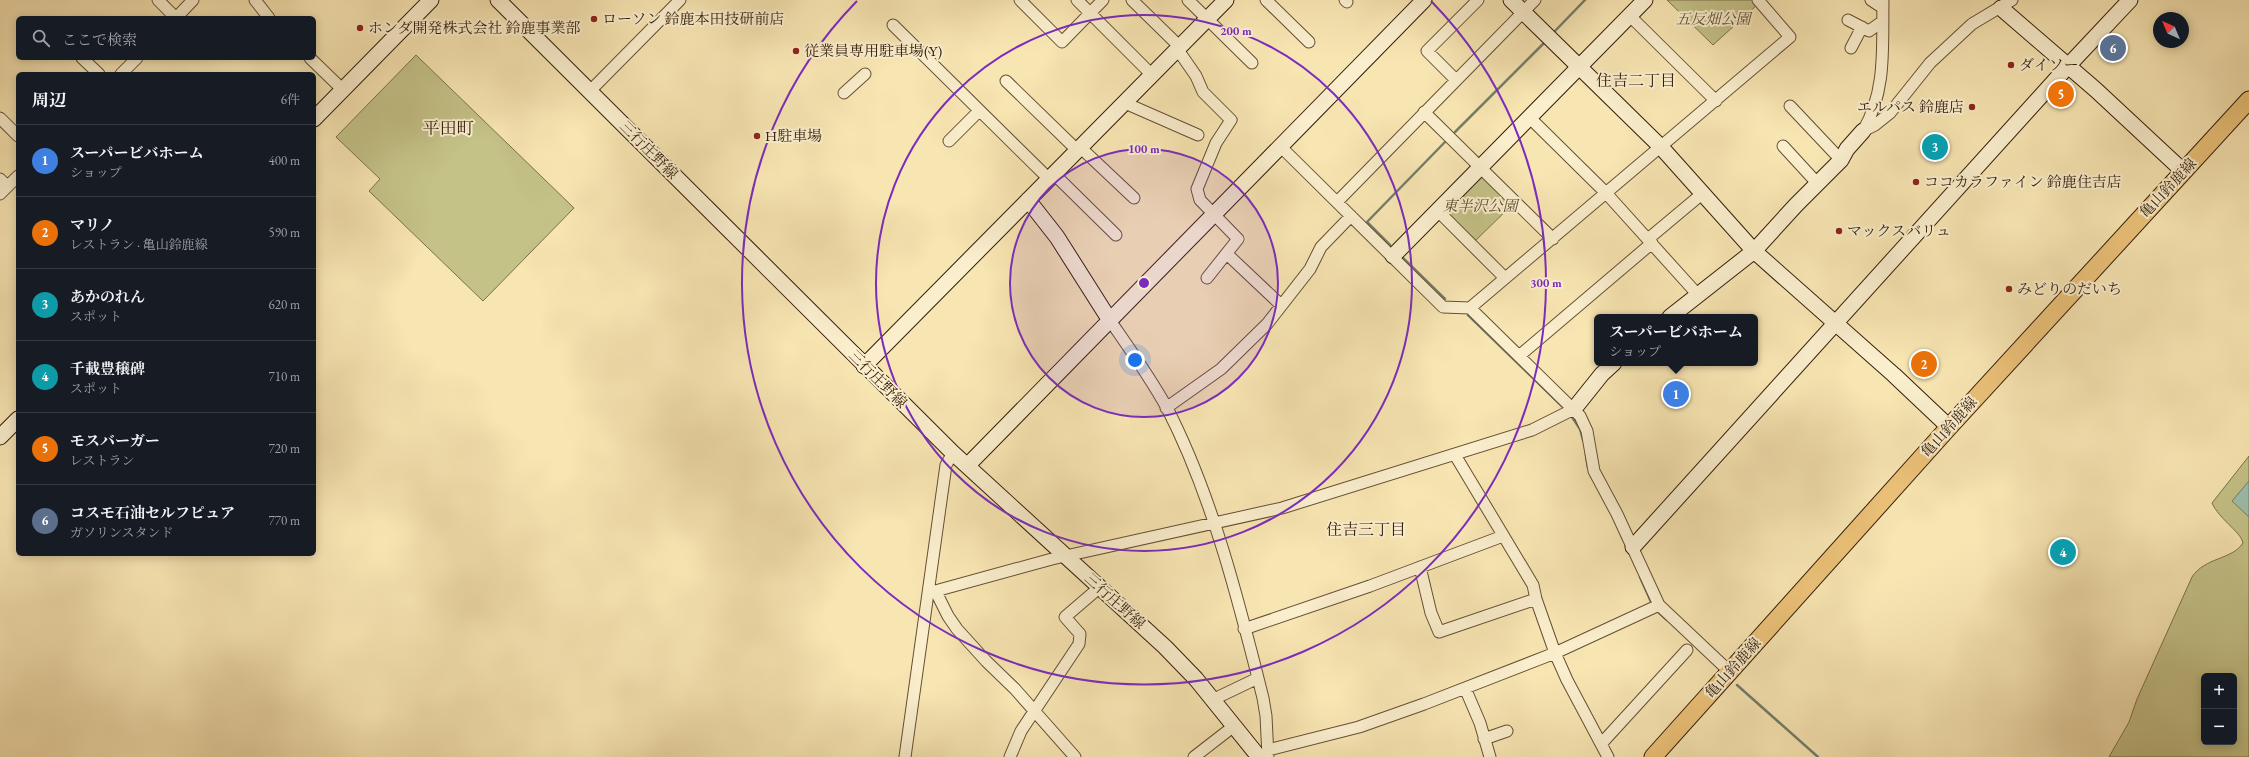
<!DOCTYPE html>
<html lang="ja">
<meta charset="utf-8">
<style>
body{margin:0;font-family:"EB Garamond","Noto Serif JP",serif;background:#20242c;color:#f1f3f6}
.controls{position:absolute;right:12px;bottom:12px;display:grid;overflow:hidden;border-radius:6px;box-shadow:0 2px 10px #0003}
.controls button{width:36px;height:36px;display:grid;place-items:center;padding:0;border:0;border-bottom:1px solid #363941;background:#171b24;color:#f1f3f6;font:20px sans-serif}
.compass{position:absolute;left:2153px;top:12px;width:36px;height:36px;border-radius:50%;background:#171b24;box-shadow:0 2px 10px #0003;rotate:316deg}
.you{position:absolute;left:1135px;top:360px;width:14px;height:14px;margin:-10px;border:3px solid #fff;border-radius:50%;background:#1a73e8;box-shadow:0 0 0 6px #1a73e833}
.badge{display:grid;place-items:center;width:26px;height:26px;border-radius:50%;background:#c59692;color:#fff;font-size:13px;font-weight:700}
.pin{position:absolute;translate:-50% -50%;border:2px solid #fff;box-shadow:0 1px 4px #0006}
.popup{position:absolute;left:1594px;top:314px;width:164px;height:52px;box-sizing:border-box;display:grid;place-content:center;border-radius:6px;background:#171b24;filter:drop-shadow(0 1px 3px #0005);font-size:13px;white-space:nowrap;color:#9ea1a6}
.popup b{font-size:15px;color:#f1f3f6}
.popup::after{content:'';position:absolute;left:50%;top:100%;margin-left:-8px;border:8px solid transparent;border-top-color:#171b24}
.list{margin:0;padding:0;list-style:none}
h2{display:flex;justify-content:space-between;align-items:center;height:52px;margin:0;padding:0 16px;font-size:17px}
h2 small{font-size:13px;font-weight:400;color:#9ea1a6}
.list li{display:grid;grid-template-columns:26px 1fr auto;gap:12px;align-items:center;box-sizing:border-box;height:72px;padding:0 16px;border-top:1px solid #363941}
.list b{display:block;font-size:15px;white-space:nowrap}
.list p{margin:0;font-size:13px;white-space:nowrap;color:#9ea1a6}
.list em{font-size:13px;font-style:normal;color:#9ea1a6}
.icon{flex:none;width:22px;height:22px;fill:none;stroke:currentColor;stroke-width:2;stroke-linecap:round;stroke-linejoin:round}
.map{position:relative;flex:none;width:2249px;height:757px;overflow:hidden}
.search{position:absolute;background:#171b24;box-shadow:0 2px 10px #0003;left:16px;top:16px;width:300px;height:44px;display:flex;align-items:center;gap:10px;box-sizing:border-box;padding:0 14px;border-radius:6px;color:#9ea1a6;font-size:15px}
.panel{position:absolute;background:#171b24;box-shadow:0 2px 10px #0003;left:16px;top:72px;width:300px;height:484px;border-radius:6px}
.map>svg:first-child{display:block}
.green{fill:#c4c287;stroke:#7c7048;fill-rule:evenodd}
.water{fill:#9dbfad;stroke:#737e6c}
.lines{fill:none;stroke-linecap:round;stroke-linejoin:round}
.stream{stroke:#737e6c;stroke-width:2.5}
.street-casing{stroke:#644f34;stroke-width:13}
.secondary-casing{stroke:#331d0a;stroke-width:17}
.primary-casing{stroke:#331d0a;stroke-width:19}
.street{stroke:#faeecd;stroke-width:11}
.secondary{stroke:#faeecd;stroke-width:15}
.primary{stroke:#ecc279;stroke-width:17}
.ring{fill:none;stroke:#7b2cbf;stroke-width:2}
.poi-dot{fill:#8f2418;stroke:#faeecd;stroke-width:1.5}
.labels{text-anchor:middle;stroke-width:4;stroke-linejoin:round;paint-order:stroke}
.poi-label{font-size:15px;fill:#331d0a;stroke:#faeecd;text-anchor:start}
.park-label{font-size:15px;font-style:italic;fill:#5e4f30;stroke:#faeecd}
.street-label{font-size:15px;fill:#331d0a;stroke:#faeecd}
.neighbourhood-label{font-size:16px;fill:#331d0a;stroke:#faeecd}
.quarter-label{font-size:17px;fill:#331d0a;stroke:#faeecd}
.centre{fill:#7b2cbf;stroke:#faeecd;stroke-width:2}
.ring-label{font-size:12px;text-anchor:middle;font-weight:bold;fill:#7b2cbf;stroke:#faeecd;stroke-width:4;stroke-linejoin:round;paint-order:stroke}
</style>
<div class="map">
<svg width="2249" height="757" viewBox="0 0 2249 757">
<rect width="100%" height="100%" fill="#f7e5b2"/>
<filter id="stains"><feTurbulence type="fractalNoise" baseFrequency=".005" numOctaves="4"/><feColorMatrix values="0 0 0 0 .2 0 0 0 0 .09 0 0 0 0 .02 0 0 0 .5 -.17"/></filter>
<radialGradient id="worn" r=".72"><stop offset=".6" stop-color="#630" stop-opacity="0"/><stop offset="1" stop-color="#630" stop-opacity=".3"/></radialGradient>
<path class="green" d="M1667,0H1753L1758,4L1713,45Z
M416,55L574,208L483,301L369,191L380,179L336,137Z
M1484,175L1513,204L1474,242L1445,213L1479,176Z
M2249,456V757H2109L2129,722L2137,699L2192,577C2205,557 2232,560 2243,543C2241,532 2219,519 2212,503ZM2204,676H2234V742H2204Z"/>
<path class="water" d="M2249,481V517L2232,501Z"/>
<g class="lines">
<path class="stream" d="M1554,32L1585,0
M1455,132L1544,43
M1390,245L1367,222L1445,142
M1403,258L1445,299
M1468,315L1565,409
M1572,417L1580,429L1583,440
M1586,455L1588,468
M1640,577L1652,604
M1657,611L1667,620
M1737,685L1818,757"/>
<g class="street-casing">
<path id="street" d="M158,0L176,18
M255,0L269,18
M1020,0L1062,42L1103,0
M1077,0L1152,75
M1132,0L1180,47
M1188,0L1252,63
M1266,0L1309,42
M1345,0L1347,2
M1871,0L1883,8
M1630,16L1716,101
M176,18L193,0
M1848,20L1869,31L1883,21
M893,25L1049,179
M1851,48L1862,27
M1178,50L1196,76L1203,92L1231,120L1216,143L1197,189L1200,200L1238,239L1207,278
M82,58L99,74
M310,58L343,90
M121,74L137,58
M1456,80L1427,51L1478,0
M1006,81L1078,151
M590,91L680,0
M844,93L865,74
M1125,103L1198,135
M1790,106L1841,160
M1424,112L1553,239
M1529,117L1606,193L1698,295
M0,118L18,136
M1863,131L1875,125L1890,113L1930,63L1972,24L2012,0
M1863,131C1887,90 1882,46 1883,0
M949,141L979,111
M1280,146L1443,307L1470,308L1580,416L1587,431L1594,471L1617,514L1659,605L1730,672
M1783,146L1817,183
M1081,148L1134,198
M1054,174L1116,235
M0,179L7,186
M0,194L18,176
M1337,202L1535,0
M1437,210L1505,278
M1648,239L1703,193
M1227,254L1281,305
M1470,308L1790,37L1758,0
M1109,319C1129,348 1150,377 1167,408C1212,495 1239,602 1263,698L1266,716L1268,757
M1519,356L1652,243
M1166,408L1221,369L1267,324L1310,269L1321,247L1351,216
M1420,567L1431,613L1439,632L1536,599
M936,592L948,616L957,629L986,661L1015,689L1075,757
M928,593L1052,559L1282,508L1532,430L1574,409
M1244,629L1370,586L1503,536
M1465,688L1480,723L1490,757
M1212,700L1258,678
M1484,739L1507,731
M1601,744L1687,650
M1268,750L1359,727L1424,704L1555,653L1536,599L1533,585L1455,455
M905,757L946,465L953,453
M1010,757L1021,731L1079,644L1080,634L1065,617L1100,587
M1194,757L1234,726
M1608,757L1567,680L1555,653L1659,605"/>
</g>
<g class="secondary-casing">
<path id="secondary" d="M498,0L953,453L1165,647L1196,679L1259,757
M1511,0L1661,147L1754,251L1894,375L1949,427
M2001,8L2096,90L2183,171
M314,119L431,0
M1028,200L1057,237L1109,319
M1393,256L1645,0
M1670,317L1754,251L1796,205L1841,160L1847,149L1863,131
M864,366L1226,0
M1574,409L1602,374L1614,363
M0,437L18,419
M967,466L1424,0
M1633,547L2068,66L2130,0"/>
</g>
<g class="primary-casing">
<path id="primary" d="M1653,757L1949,427L2249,100"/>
</g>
<use href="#street" class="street"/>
<use href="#secondary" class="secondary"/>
<use href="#primary" class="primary"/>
</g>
<circle cx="1144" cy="283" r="134" fill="#7b2cbf" fill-opacity=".12"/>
<g class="ring">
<circle cx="1144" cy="283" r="134"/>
<circle cx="1144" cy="283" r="268"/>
<path d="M1431 1A402 402 0 1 1 857 1"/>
</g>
<g class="poi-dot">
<circle cx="594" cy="19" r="4"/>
<circle cx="360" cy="28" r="4"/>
<circle cx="796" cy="51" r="4"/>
<circle cx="2011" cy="65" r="4"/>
<circle cx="1972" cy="107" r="4"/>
<circle cx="757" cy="136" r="4"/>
<circle cx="1916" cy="182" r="4"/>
<circle cx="1839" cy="231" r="4"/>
<circle cx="2009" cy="289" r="4"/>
</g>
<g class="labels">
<g class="poi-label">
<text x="602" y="24">ローソン 鈴鹿本田技研前店</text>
<text x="368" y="33">ホンダ開発株式会社 鈴鹿事業部</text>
<text x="804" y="56">従業員専用駐車場(Y)</text>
<text x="2019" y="70">ダイソー</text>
<text x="1964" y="112" text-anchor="end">エルパス 鈴鹿店</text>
<text x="765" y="141">H駐車場</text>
<text x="1924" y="187">ココカラファイン 鈴鹿住吉店</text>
<text x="1847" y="236">マックスバリュ</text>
<text x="2017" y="294">みどりのだいち</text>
</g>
<g class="park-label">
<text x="1713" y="24">五反畑公園</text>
<text x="1480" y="211">東半沢公園</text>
</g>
<g class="street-label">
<text transform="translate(649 150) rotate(45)" y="5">三行庄野線</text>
<text transform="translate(2168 188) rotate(-47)" y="5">亀山鈴鹿線</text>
<text transform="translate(878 379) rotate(45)" y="5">三行庄野線</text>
<text transform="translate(1949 427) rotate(-48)" y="5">亀山鈴鹿線</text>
<text transform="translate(1115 601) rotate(42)" y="5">三行庄野線</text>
<text transform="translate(1733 668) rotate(-48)" y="5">亀山鈴鹿線</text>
</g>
<g class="neighbourhood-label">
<text x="1636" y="86">住吉二丁目</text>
<text x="1366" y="535">住吉三丁目</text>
</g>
<g class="quarter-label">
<text x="448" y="134">平田町</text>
</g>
</g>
<circle cx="1144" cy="283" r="6" class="centre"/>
<g class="ring-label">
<text x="1236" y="35">200 m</text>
<text x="1144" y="153">100 m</text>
<text x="1546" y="287">300 m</text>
</g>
<rect width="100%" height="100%" filter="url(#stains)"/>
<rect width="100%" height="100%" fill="url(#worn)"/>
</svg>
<div class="controls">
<button>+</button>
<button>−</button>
</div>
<svg class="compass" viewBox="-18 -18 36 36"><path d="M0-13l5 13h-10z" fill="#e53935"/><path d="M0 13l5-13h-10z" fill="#9ea1a6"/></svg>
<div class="you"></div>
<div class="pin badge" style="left:1676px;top:394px;background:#3f7fe0">1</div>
<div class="popup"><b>スーパービバホーム</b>ショップ</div>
<div class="pin badge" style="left:1924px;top:364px;background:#e8710a">2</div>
<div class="pin badge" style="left:1935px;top:147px;background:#0f9aa8">3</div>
<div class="pin badge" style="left:2063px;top:552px;background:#0f9aa8">4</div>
<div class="pin badge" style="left:2061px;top:94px;background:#e8710a">5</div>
<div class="pin badge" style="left:2113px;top:48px;background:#5c6f8a">6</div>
<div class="search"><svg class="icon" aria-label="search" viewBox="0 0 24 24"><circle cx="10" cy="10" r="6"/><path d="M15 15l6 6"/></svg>ここで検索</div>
<section class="panel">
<h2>周辺<small>6件</small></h2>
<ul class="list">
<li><span class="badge" style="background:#3f7fe0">1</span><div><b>スーパービバホーム</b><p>ショップ</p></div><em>400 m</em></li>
<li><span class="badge" style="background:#e8710a">2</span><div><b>マリノ</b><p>レストラン · 亀山鈴鹿線</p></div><em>590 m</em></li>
<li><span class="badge" style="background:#0f9aa8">3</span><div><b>あかのれん</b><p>スポット</p></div><em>620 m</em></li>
<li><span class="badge" style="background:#0f9aa8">4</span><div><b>千載豊穣碑</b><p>スポット</p></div><em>710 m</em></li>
<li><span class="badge" style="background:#e8710a">5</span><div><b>モスバーガー</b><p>レストラン</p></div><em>720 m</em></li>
<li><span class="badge" style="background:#5c6f8a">6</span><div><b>コスモ石油セルフピュア</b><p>ガソリンスタンド</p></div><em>770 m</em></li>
</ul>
</section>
</div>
